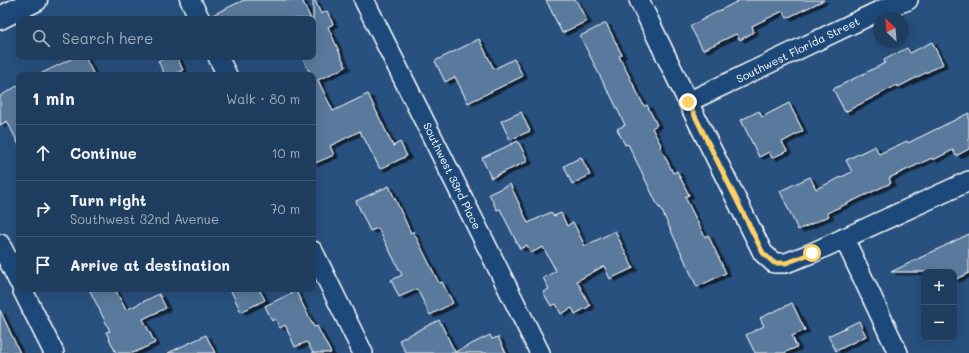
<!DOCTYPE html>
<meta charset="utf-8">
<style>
body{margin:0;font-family:Mali,sans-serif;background:#2b4868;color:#f1f3f6}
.controls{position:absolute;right:12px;bottom:12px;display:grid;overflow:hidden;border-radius:8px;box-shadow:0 4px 16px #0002}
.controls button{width:36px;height:36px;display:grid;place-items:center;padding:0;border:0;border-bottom:1px solid #3c5674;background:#1e3d5f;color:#f1f3f6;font:20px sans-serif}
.compass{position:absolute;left:873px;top:12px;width:36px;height:36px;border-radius:50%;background:#1e3d5f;box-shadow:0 4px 16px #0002;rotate:334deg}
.stop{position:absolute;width:12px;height:12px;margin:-9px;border:3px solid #ffd166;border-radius:50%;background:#fff}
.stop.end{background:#ffd166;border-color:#fff;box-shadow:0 1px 4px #0008}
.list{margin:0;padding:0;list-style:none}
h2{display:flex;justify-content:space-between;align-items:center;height:52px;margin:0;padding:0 16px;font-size:17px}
h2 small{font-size:13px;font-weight:400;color:#a1aebd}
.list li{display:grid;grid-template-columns:26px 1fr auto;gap:12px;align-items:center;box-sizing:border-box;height:56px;padding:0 16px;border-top:1px solid #3c5674}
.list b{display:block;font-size:15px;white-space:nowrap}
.list p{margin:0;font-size:13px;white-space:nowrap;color:#a1aebd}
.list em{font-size:13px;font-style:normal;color:#a1aebd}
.icon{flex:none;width:22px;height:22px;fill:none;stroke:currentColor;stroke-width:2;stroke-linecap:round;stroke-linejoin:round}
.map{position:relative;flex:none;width:969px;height:353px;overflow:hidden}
.search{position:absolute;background:#1e3d5f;box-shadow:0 4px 16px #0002;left:16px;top:16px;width:300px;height:44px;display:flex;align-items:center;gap:10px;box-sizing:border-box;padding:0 14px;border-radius:8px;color:#a1aebd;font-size:15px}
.panel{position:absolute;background:#1e3d5f;box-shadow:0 4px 16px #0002;left:16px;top:72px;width:300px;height:220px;border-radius:8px}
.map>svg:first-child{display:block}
.building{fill:#5a7a9d;stroke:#fff;filter:url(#shadow)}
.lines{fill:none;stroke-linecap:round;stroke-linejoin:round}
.minor-casing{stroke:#fff;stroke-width:22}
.major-casing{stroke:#fff;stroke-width:25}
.minor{stroke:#1f4a7a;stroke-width:19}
.major{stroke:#1f4a7a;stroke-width:22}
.route{stroke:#ffd166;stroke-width:5}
.labels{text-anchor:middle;stroke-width:3;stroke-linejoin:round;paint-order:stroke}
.street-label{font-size:11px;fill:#fff;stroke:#1f4a7a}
</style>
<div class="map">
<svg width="969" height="353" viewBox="0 0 969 353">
<defs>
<filter id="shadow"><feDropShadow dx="4.5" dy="2.5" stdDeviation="0" flood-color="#0009"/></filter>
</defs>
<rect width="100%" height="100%" fill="#28517f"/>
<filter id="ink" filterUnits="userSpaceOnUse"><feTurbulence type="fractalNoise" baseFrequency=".025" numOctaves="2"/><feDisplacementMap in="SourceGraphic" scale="8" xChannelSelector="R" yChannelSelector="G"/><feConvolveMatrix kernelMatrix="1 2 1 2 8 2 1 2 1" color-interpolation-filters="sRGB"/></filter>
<g filter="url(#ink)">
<path class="building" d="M244,0H302L311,19H211L210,16Z
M313,0H315L321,14L327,11L333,24L328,27L346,67L318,80L333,111L368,94L393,146L400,142L407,156L380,169L363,136H362L360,131L330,146L334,155L313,164V75H311L302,57H313Z
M546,0H576L587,21L562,33Z
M740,0H824L787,18L783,11L752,26L754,32L740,40L736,34L703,50L690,26Z
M606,23L622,55L619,56L644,106L647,105L657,125L652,128L661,145L660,146L673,173L677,171L689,195L685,197L705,237L708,235L726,273L697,287L660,207L659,208L628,144L625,145L617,129L625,125L609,92H608L580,36Z
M479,39L494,69L514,59L523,76L468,103L455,77L445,82L435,61Z
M932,42L943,64L898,87L897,85L845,112L833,89L885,63L884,60L907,48L910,53Z
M75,57H85L94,75H38Z
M167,57H177L183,70L173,75H165L158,61Z
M19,85V145L7,121L0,125V96Z
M789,103L803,131L782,142L787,151L772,158L769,152L759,157L741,120L759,111L762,117Z
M521,112L530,131L510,140L501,121Z
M969,113V149L956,156L953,150L933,160L932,158L889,178L891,183L827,213L829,216L798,230L780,191L810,177L816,189L852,172L846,160L875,146L879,154L907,141L908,143Z
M518,141L528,161L491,178L482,158Z
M581,157L590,175L572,184L564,166Z
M510,184L528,223L551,212L554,216L561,213L567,226L573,222L585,246L615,231L633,268L610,279L604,266L577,281L590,306L575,314L572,308L561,314L556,304L551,306L543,292L549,289L543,278L556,271L543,247L531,253L527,245L520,249L500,209L497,210L489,194Z
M389,186L411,233L413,231L439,283L442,282L453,303L430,315L417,289L399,297L391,280L402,275L378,228L370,231L356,201Z
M969,234V273L954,280V272H891Z
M89,289H115L126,310L159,294L166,308L143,319L155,343L133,353H116L106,332L110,331Z
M230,289H259L265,300L241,312Z
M296,291L314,327L317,326L331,353H313L307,342L295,347L285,325L280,328L275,319L272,321L265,306Z
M792,303L805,330L792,336L797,347L784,353H755L746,335L764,326L760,318Z
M0,310L20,353H0Z
M439,320L455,352L490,335L492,339L498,337L506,353H406L399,340Z
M859,321L866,336L836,351L828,336Z
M206,335L215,353H168Z"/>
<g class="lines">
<g class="minor-casing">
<path id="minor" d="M190,0L200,19
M364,0L540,353
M639,0L688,102L763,253L774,263H786L812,253L969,181
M218,57L227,75
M688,102L881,10L908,0
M844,238L898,353
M0,244L19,282
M313,251L363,353
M22,289L54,353"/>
</g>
<g class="major-casing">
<path id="major" d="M0,18L36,0"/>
</g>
<use href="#minor" class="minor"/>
<use href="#major" class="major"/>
</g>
</g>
<g class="lines" filter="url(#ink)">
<path class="route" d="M688,102L763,253L774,263H786L812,253"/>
</g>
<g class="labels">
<g class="street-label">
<text transform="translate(798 50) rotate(-26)" y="4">Southwest Florida Street</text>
<text transform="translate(452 176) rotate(64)" y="4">Southwest 33rd Place</text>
</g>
</g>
</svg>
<div class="controls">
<button>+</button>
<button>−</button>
</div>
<svg class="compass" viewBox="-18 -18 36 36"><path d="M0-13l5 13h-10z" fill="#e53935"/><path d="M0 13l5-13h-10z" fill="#a1aebd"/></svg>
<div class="stop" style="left:812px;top:253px"></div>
<div class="stop end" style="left:688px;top:102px"></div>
<div class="search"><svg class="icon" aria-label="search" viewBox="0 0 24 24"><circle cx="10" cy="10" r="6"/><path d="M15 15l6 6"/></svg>Search here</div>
<section class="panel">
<h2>1 min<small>Walk · 80 m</small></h2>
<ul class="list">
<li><svg class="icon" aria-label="ahead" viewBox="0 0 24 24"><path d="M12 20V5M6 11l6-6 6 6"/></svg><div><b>Continue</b></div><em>10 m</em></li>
<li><svg class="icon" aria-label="right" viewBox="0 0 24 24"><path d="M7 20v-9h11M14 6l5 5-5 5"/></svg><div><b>Turn right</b><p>Southwest 32nd Avenue</p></div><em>70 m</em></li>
<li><svg class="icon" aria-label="arrive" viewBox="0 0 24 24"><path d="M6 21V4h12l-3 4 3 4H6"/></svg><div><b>Arrive at destination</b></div></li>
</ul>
</section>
</div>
